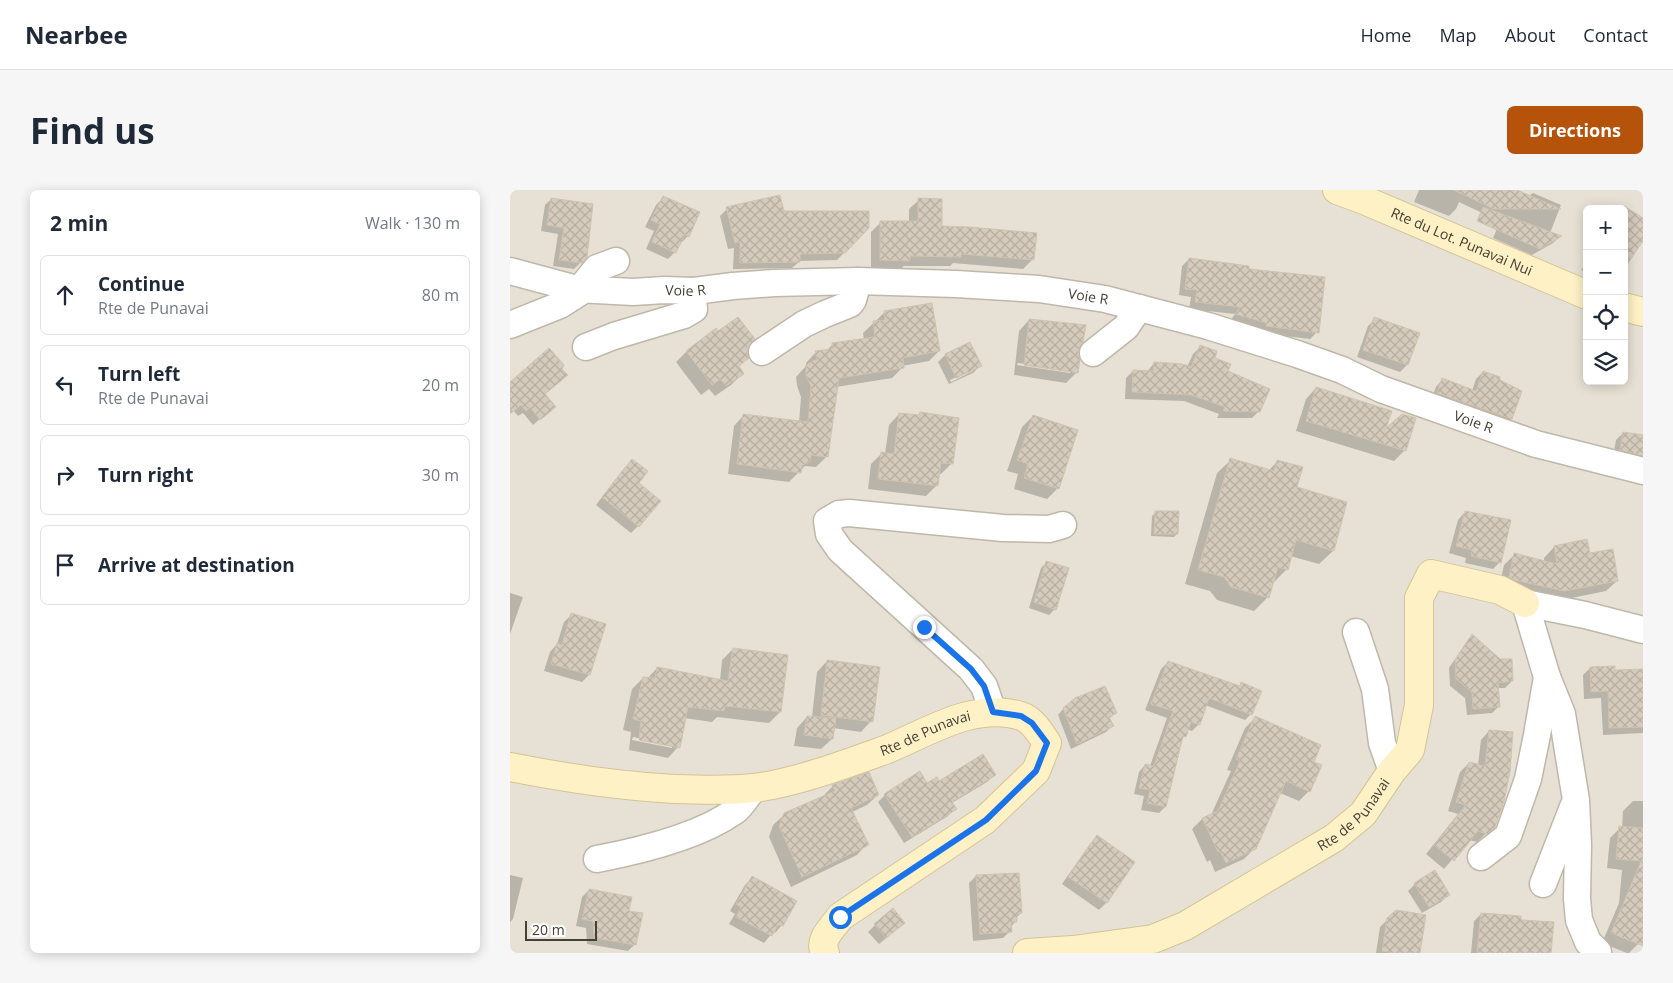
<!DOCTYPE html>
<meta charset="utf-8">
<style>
body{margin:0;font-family:"Open Sans",sans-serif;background:#f6f6f7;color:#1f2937}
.controls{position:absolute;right:15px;top:15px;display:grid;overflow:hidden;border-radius:8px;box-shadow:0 2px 12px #0003}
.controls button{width:45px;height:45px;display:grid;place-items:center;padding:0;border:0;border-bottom:1px solid #e0e1e3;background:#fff;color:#1f2937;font:25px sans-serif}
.scale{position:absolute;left:15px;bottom:12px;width:72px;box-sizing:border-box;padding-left:5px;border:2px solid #464036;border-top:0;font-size:14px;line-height:18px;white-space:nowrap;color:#464036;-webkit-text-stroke:4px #fff;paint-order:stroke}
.stop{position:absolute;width:15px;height:15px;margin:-11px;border:4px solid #1a73e8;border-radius:50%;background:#fff}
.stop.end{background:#1a73e8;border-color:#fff;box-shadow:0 1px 5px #0008}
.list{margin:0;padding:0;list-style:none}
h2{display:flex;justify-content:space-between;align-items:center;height:65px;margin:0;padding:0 20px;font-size:21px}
h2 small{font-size:16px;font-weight:400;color:#747a83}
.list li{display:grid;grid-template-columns:32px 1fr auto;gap:15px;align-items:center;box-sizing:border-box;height:80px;margin:0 10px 10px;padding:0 10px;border:1px solid #e0e1e3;border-radius:8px}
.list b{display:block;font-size:19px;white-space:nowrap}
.list p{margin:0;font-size:16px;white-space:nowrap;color:#747a83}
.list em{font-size:16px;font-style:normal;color:#747a83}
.icon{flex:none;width:28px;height:28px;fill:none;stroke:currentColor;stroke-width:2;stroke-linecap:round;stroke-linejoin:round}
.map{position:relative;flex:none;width:1133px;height:763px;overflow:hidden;border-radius:8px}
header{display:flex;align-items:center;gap:30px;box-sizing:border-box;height:70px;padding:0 25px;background:#fff;border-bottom:1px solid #e0e1e3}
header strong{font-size:24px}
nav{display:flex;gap:28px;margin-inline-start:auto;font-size:18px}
.intro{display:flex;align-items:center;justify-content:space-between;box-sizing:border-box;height:120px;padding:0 30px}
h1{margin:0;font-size:35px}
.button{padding:12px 22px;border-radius:8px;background:#b45309;color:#fff;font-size:18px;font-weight:700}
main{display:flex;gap:30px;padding:0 30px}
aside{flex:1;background:#fff;border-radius:8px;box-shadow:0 2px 12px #0003}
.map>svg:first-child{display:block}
.residential{fill:#e7e1d5;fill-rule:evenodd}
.shadow{fill:#0003;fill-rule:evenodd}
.building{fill:url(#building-cross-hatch);stroke:#d0c3af}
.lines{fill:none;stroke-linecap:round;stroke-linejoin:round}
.street-casing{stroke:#bfb7a9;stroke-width:29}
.secondary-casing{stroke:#d3c496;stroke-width:30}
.street{stroke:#fff;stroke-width:26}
.secondary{stroke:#fef1c5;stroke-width:28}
.route{stroke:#1a73e8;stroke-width:6}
.labels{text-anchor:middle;stroke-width:4;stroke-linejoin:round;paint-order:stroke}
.street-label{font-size:14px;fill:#464036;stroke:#fff}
</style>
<header>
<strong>Nearbee</strong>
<nav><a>Home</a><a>Map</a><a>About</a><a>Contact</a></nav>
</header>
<div class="intro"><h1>Find us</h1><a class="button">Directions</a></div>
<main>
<aside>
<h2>2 min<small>Walk · 130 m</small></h2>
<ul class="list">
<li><svg class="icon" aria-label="ahead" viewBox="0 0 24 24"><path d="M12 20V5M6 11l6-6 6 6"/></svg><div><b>Continue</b><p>Rte de Punavai</p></div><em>80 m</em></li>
<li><svg class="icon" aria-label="left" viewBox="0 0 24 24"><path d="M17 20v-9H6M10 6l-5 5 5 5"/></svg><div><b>Turn left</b><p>Rte de Punavai</p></div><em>20 m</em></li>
<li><svg class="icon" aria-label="right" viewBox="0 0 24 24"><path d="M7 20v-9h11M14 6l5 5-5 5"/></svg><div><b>Turn right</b></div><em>30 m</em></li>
<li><svg class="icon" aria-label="arrive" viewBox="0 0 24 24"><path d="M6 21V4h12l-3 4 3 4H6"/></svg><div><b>Arrive at destination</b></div></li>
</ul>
</aside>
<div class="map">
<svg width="1133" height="763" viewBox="0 0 1133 763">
<defs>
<pattern id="building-cross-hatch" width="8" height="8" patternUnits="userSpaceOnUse" patternTransform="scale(1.25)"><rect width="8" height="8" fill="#d5cbbc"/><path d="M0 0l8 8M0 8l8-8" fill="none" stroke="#b8afa2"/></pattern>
</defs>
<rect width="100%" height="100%" fill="#f3efe7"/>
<path class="residential" d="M0,0H1133V763H0ZM1077,19H1114V191H1077Z"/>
<path class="shadow" d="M909,0H1004L1019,6L1023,3L1051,15L1040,43L1050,46L1043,53L1022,65L983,48L989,34L987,30L949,12L946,19L939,26L904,12Z
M153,8L178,46L171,53L170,52L165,62L158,69L136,59L144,41L135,37L146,15Z
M41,9L76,67L64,79L43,76L48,44L31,41L35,15Z
M409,10L430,38L523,69L513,79L443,73L440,76H394L389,80L361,79V42L371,32H399V19Z
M217,19L273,23L358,38L327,70L290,71L282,78L223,79L224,58L218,59L210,26Z
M679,69L737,80L807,142L800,149L750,143L720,131L725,124L679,119L681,107L669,105L672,76Z
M1077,73V82L1071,80Z
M375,122L429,161L419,171L392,176L393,177L382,188L326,197L316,267L306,277L295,276L279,292L218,284L224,236L234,225L289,232L291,207L287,196L286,187L296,176V173L306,162L316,161L322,155L354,150L353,143Z
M865,129L897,175L890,182L847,167L858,136Z
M519,130L568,157L567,182L556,193L504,185L509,141ZM508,173L560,180V183L507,175Z
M208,143L237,155L236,163L237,168L228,177L232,184L221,195L205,206L199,199L191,205L166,172L177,161Z
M460,153L470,176L463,183L439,194L428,172L435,165ZM463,179V181L441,192L440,190Z
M690,157L717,182L749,221L742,228H707L709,224L674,211L615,209L616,188L623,181L637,182L644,173L678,175L683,164Z
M50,179L56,185L34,205L37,223L23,235L13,223L8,226L3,220L0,222V193Z
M973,182L1011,201L1001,229L993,236L921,210L926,197L933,189L962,201L966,189Z
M806,198L873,242L895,260L884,271L786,241L796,209Z
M389,224L407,226L410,224L442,273L431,284H428L426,296L416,306L358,299L361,274L372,263L375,264L379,235Z
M523,226L548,298L537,309L504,299L508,284L497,281L512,237Z
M1113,243L1131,246L1133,244V276L1103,267L1106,250Z
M721,270L758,281L768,271L786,298L836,313L823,361L809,374L780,366L777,379L763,393L758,407L744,421L707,410L700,401L675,394L707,283Z
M115,277L127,293L128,336L121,343L86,315Z
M646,322L667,344L664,347L641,346L642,326Z
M955,322L990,372L983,379L955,373L956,368L939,363L948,330Z
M1044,357L1079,365L1107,391L1096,401L1042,412L989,398L994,375L1005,364L1034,372V368Z
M536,373L545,419L539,425L519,418L531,378Z
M0,403L13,407L0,444Z
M61,425L94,434L79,485L72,492L34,481L40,462L47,454L54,432Z
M963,446L1002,491L995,498H987L989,516L982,523L957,525L955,508L940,496L939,478L956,453Z
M223,459L270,522L259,533L207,527L202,532L174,528L168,557L158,568L119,560L121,542L113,540L122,499L133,488L137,489L147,478L210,491L212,470ZM123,547L162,555V558L122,550Z
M317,471L361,531L351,542L323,538L322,549L311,559L284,556L287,538L297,527H302L307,482Z
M658,472L728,497L731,494L741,524L735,530L695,515L689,534L682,541L677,539L675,546L671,550L655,617L649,623L631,620L634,606L624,604L629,582L635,575L640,576L657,528L635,520L651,479Z
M1080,478L1104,481H1133V543L1093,545L1091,508L1074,509L1073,485Z
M554,518L606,522L599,529L602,536L596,542L561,559L548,525Z
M745,528L803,573L799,601L789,611L770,603L745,658L734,669L705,682L700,670L697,672L682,639L692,629L701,625L721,581L717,580L735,538Z
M979,541L984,636L967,652L959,650L934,679L916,664L948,624L938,621L950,582L959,573L968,575L971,550Z
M484,585L477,592L442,613L445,618L438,626L394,653L368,612L375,605L416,595Z
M323,596L368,605L357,615L342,622L357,654L347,665L281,697L259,647L263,635L275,624L312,607Z
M1123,611H1133V743L1128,754L1119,763H1117L1092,753L1109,713L1112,680L1097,678L1100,648L1110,638H1112L1113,621Z
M587,647L623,673L596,713L589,720L552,694L580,654Z
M0,685L13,688L3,729L0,732Z
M466,686L511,723L506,728V731L500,738V741L493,748L463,751L459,693Z
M242,688L272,735L265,743L263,742L254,753L219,734L225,724L220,721L235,695Z
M905,694L938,705L931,712L912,723L898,701Z
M79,700L117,722L125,754L118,761L77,754L76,738L66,736L72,707Z
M971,724L1010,731L1040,763H961L964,731Z
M878,729L909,763H866L870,737Z
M365,735L386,740L369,754L358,742Z"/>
<path class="building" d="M944,0H1007L1051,19H984Z
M270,5L274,21H359V38L335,63L290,64V72L230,73V52L225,53L216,17Z
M153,6L190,22L179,47L175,44L166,63L142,52L150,34L141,30Z
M41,8L83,14L77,67L72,73L49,70L54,38L37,35Z
M408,8L432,9V36L459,37L527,43L524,70L451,64V67L400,66V71L370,70V31H408Z
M1114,16L1133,28V51L1114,79Z
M973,17L1033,39L1052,46L1030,59L967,31Z
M679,68L739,76V79L815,87L809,143L756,136L757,133L725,124L730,117L685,112L687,100L675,99Z
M422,113L430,161L393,168L394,178L329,188L318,267L301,265L300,272L292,275L291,283L227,274L233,224L298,232L301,196L296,186V175L307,169L305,161L322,159V153L365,147L363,131L375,130L374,121Z
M228,127L245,149L238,156L237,162L239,168L229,176L234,184L216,196L210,189L202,195L176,161L206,138L208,141Z
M864,127L910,143L898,175L853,160Z
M519,129L576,135L573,152L569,158L568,165L570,170L568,183L514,175Z
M460,152L472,176L446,188L435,164Z
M690,155L707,161L705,168L721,174L718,181L760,199L750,222L713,221L715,217L681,205L622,202L623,180L643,181L644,172L672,174L681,177Z
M39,158L54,175L52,179L58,185L35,204L46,217L30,230L20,217L16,221L11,215L0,224V192Z
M973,181L990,187V190L1012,201L1002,229L927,203L932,188L966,201Z
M806,197L882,221L876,238L892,224L906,228L896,261L796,231Z
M410,222L449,228L443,274L431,273L428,296L368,289L371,262L384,264L389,223L409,225Z
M523,225L568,240L549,299L514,288L518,274L507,270Z
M1113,242L1133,245V266L1110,260Z
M720,268L764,281L767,270L793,277L787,297L837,312L824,361L786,350L778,380L768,377L759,408L721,397L714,387L688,380Z
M122,269L138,281L129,293L151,311L129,337L92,307Z
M645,321H669L668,344H644Z
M955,321L1001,330L991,373L961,366L962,360L946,356Z
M1077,349L1080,363L1103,359L1108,391L1054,401L1005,390L999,387L1004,363L1047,374L1044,356Z
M536,371L559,378L546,420L524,412Z
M61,423L96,434L80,485L41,474L47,453L52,455Z
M962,444L990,469H1002L1003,491L988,493L990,517L963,519L962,502L946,489L945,470Z
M223,458L278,465L271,522L215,516L214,521L178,517L170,558L129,550L131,531L123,529L133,487L145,488L147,477L218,491Z
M317,470L370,477L363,532L311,525Z
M658,471L730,496L731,492L752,501L742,525L699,508L690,535L681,532L676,547L673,546L656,617L637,613L640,600L629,598L635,574L644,576L663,521L641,514Z
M1105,476V480L1133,479V537L1099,538L1098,501L1081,502L1080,477Z
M595,496L607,523L599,527L604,536L567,554L553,518L565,508Z
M297,526L326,528L323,549L294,545Z
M745,526L811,555L804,572L812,575L800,602L776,591L746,659L716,673L710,661L708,662L692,628L708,621L730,571L726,569Z
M979,540L1003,542L1000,582L994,611L985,637L977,644L968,641L944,671L924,655L956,615L946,612L959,572L975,576Z
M473,564L486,585L442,612L447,619L402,647L374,604L410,581L417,593L427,587L429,591Z
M359,582L369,605L341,618L359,655L292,687L269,636L274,623L325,601L322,595Z
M1109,636L1133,638V756L1101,743L1131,671L1106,669Z
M587,645L625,672L597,713L558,687Z
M925,680L940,705L919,717L904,693Z
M509,683L512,723L507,724V732H501L502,742L470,744L466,685Z
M242,686L287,711L273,736L268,735L262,746L226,727L231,717L226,714Z
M79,699L122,707L119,721L133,723L126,755L84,748L83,731L72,729Z
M383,718L395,733L376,748L364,734Z
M886,720L916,725L910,763H884L872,761L877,728Z
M971,723L1011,726V730L1044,732L1041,763H967Z"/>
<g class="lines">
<g class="street-casing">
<g id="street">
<path id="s1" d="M0,81L67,99L123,102L154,100L184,101L223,96L264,93L348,91L446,94L529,99L595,109L698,136L787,164L832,180L871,199L1026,254L1133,281"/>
<path d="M70,99L87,78L106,71"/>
<path d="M0,135L50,115L75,99"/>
<path d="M76,157L104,146L174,125L184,119L182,101"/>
<path d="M252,162L294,134L315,124L340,114L343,110L348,91"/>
<path d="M583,163L616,137L629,118"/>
<path d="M846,442L865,499L872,553L882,581"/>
<path d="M1037,487L1052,524L1066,610L1068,655L1067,709L1069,730L1078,752L1088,762"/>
<path d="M483,522L474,496L461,479L330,360L319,344L317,331L329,324L339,323L493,338L539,339L553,335"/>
<path d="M971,667L998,646L1018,589L1027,545L1037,487L1015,413L1075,425L1133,440"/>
<path d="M87,669C129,661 190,646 225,621C232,616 238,605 244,598"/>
<path d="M1033,694L1063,617"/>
</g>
</g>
<g class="secondary-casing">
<g id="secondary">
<path id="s2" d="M827,0L854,10L1077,105"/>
<path d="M1114,117L1133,122"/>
<path id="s3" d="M0,577C55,588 109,596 165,599C191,600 218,601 244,598C285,593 336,574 375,560C417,543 464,511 511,526C523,530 530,543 537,553L526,581L475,630L330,727C323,738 308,749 315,763"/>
<path id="s4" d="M517,763L563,760L643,749L675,736L824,648L853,624L882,581L900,560L909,515V408L921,384L990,400L1015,413"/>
</g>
</g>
<use href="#street" class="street"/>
<use href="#secondary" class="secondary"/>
</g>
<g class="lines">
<path class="route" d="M330,727L476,630L526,581L537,553L522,533L511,526L483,522L474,496L461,479L414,437"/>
</g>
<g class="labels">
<g class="street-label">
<text dy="5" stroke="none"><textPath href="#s2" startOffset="135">Rte du Lot. Punavai Nui</textPath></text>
<text dy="5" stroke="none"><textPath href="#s1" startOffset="178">Voie R</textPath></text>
<text dy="5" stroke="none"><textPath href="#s1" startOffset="582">Voie R</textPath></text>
<text dy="5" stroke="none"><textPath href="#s1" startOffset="988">Voie R</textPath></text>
<text dy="5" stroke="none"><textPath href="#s3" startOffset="426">Rte de Punavai</textPath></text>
<text dy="5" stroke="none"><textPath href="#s4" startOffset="365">Rte de Punavai</textPath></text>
</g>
</g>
</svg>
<div class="controls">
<button>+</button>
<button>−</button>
<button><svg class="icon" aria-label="locate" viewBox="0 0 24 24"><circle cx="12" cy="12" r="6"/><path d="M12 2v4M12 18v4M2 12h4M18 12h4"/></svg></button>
<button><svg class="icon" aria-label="layers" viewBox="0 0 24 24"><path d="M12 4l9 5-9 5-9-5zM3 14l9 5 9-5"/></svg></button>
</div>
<div class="scale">20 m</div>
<div class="stop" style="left:330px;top:727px"></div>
<div class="stop end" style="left:414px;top:437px"></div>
</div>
</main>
